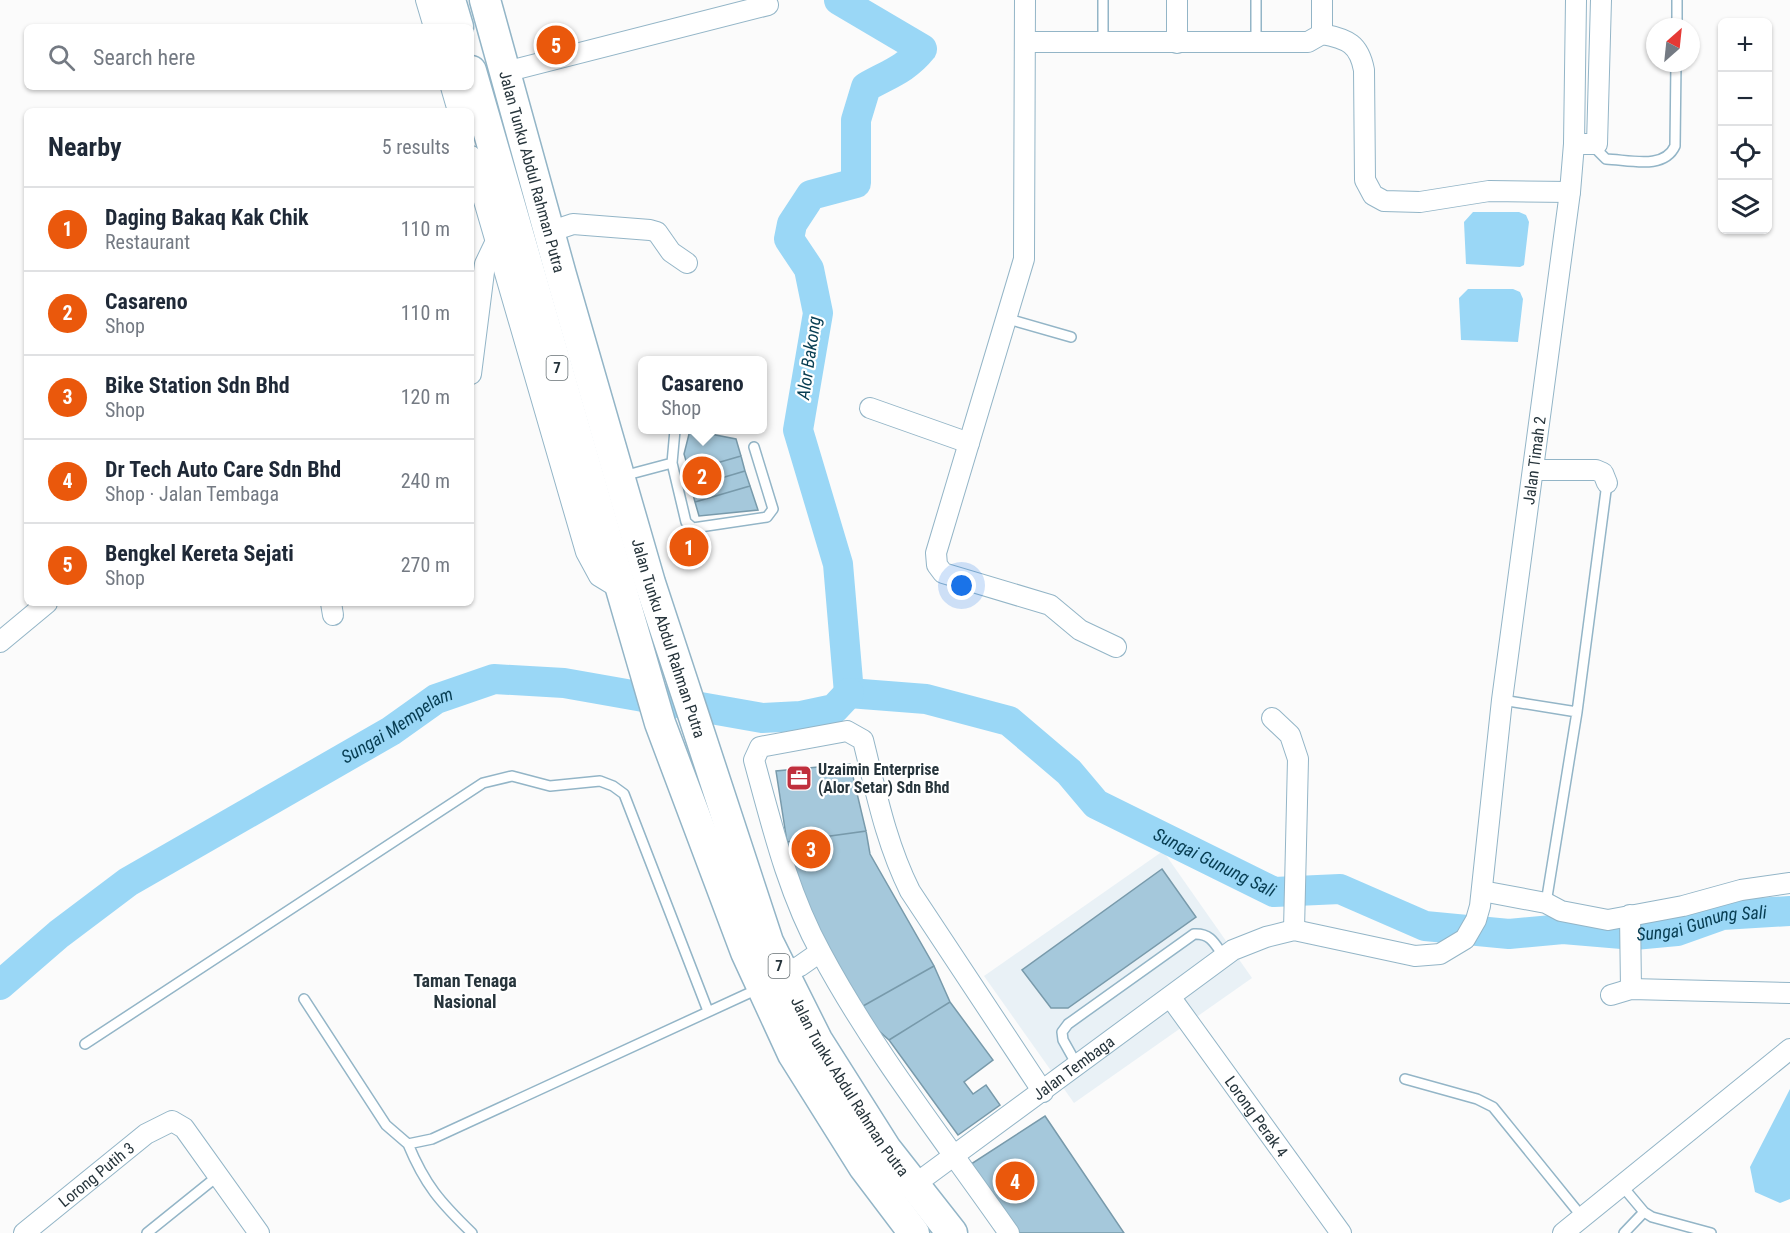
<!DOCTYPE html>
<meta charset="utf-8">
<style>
body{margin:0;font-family:"Roboto Condensed",sans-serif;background:#f2f2f3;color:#1f2937}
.controls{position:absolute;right:18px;top:18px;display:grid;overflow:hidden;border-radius:9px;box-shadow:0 2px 4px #0004}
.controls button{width:54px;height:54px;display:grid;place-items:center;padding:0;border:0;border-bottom:2px solid #e0e1e3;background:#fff;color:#1f2937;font:30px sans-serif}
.compass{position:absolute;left:1646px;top:18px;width:54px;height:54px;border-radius:50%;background:#fff;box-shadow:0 2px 4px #0004;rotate:27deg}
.you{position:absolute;left:962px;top:586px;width:21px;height:21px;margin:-15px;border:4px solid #fff;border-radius:50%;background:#1a73e8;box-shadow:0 0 0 9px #1a73e833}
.badge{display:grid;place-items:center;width:39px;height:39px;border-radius:50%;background:#ea580c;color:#fff;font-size:20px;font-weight:700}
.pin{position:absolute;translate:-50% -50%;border:3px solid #fff;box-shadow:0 2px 6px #0006}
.popup{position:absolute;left:638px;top:356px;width:129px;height:78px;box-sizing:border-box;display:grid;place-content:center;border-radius:9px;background:#fff;filter:drop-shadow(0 2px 4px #0005);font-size:20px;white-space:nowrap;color:#747a83}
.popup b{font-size:22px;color:#1f2937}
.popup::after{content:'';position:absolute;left:50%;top:100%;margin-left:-12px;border:12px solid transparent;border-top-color:#fff}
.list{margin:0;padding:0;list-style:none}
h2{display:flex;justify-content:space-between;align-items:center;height:78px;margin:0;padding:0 24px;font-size:26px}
h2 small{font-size:20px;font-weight:400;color:#747a83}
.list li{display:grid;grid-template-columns:39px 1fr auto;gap:18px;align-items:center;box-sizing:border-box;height:84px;padding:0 24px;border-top:2px solid #e0e1e3}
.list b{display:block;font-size:22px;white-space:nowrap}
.list p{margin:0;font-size:20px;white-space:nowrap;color:#747a83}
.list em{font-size:20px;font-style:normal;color:#747a83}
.icon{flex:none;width:33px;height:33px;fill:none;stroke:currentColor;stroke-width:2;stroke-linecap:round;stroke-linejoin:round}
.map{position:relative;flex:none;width:1790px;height:1233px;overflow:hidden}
.search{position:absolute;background:#fff;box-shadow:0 2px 4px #0004;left:24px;top:24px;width:450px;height:66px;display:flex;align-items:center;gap:15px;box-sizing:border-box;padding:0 21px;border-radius:9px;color:#747a83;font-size:22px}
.panel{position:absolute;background:#fff;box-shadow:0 2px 4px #0004;left:24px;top:108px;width:450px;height:498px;border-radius:9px}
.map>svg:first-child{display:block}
.built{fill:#e9f1f6}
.water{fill:#9ad7f6}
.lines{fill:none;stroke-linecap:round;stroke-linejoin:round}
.river{stroke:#9ad7f6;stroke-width:30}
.building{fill:#a5c8db;stroke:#789aab;stroke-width:1.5}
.lane-casing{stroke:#93b5c7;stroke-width:12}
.street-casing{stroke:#93b5c7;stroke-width:22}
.primary-casing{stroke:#93b5c7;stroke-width:33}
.lane{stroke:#fff;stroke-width:9}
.street{stroke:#fff;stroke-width:20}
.primary{stroke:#fff;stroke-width:30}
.labels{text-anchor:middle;stroke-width:4.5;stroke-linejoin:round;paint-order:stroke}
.shield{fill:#fff;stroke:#687276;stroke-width:1.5}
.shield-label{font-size:15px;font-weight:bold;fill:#27353c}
.street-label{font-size:16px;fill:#27353c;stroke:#fff}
.poi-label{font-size:16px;font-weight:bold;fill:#27353c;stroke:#fff;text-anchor:start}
.water-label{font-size:18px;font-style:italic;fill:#073d52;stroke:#fff}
.neighbourhood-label{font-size:18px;font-weight:bold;fill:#27353c;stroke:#fff}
</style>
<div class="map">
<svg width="1790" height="1233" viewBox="0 0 1790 1233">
<rect width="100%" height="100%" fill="#fbfbfb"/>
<path class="built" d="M1163,851L1252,978L1074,1103L984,976Z"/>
<path class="water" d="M1473,212H1519L1526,215L1529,222L1524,265L1520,267L1466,264L1464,222Z
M1468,289H1513L1520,292L1523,299L1518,342L1461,340L1459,298Z
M1790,1089V1199L1780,1203L1755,1192L1750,1167Z"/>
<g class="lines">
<g class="river">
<path d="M839,0L922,49C906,69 889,74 866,87L856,120V183L811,195L792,224L789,239L809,269L818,313L798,430L838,564L849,693"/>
<path id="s1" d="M849,693L926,699L1009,721L1069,772L1096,804L1274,892L1340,889L1425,926L1509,934L1563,929L1634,935L1677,931L1722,915L1790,911"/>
<path id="s2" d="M0,985L59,934L128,882L391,731L436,699L494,679L564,683L762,718L801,716L834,709L849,693"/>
</g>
</g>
<path class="building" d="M690,430L736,439L741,456L689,471L684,454Z
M741,456L745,471L691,487L689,471Z
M745,471L750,486L695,502L691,487Z
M750,486L758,510L699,516L695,502Z
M850,764L866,831L787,842L776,771Z
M866,831L870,854L934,966L856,1010L787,871V842Z
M1162,869L1196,917L1068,1008H1051L1022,970Z
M934,966L950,1002L889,1040L856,1010Z
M950,1002L993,1060L964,1082L973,1094L986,1085L1000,1105L958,1135L889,1040Z
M1045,1116L1124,1233H1014L968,1166Z"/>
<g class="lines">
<g class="lane-casing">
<path id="lane" d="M1103,0V43
M1256,0V43
M1677,27V0
M1597,144L1598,151L1606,159C1630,160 1664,170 1675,146L1676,63
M1008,319L1071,337
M672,463L686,522L693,528L767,517L773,509L754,447
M623,476L672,463L675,430
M1502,700L1577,712
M1546,903L1577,712L1607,483
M304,999L386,1125L408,1144L432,1139L760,988
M85,1044L483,783L512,776L550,786L600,781L613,786L624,794L708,1011
M1077,1065L1063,1040L1062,1032L1068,1024L1194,934C1211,933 1215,944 1224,957
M1405,1079L1477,1099L1493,1107L1583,1218
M408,1144C425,1185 440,1202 472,1233
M1623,1187L1644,1212L1652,1217L1711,1233
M147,1233L219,1175
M1624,1233L1644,1212"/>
</g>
<g class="street-casing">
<g id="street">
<path d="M426,0L434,27"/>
<path d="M1025,0L1024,259L936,553L937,565L943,573L1050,605L1080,630L1116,647"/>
<path d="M1322,0V34"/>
<path d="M1025,42H1308L1322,34C1348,39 1359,44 1364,70L1365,180L1373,195L1384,201L1420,202L1489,191L1570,192"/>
<path d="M1177,43V0"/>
<path d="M505,72L768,5"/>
<path d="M451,87L458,111"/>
<path d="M1574,144H1597L1601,0"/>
<path d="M471,156L586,552L599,576L622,590"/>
<path d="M549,232L573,224L650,230L657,232L671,252L687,263"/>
<path d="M471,374L485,264L496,241L501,240"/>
<path d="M870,408L969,443"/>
<path d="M1534,470H1596L1603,473L1607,483"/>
<path d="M331,603L333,615"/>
<path d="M0,642L47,603"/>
<path d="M1272,718L1290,735L1298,759L1294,930"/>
<path d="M1482,891L1546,903L1561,911L1608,920L1683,906L1741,890L1790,883"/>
<path d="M1630,915L1631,989"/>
<path d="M783,974L800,966L820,952"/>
<path d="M1611,995L1631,989L1790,993"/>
<path id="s3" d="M1171,998L1341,1233"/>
<path id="s4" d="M914,1185L1233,950L1266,937L1294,930L1415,956L1440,954L1465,939L1476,920L1480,906L1502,700L1570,192L1574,144L1576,0"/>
<path id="s5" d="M24,1233L146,1134L172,1121L184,1128L259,1233"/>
<path d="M1009,1233C945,1141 874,1052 821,953C788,893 772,826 754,760L760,747L847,731L863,740C876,792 886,843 910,891L1043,1092"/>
<path d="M1563,1233L1790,1049"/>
</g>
</g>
<g class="primary-casing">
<g id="primary">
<path d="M450,0L458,27"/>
<path id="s6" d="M485,0L561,275L650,583L768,942L817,1040L886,1149L952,1233"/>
<path d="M471,71L660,723L746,952L793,1054L864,1167L914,1233"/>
</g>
</g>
<use href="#lane" class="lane"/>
<use href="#street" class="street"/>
<use href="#primary" class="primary"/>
</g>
<defs>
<g id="office-square" transform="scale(1.35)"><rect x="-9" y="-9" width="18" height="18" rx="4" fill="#c02f3d" stroke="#fff"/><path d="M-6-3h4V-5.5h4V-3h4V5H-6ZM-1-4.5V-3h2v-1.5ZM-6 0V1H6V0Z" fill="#fff"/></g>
</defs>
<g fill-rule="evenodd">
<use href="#office-square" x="799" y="778"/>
</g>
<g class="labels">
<g class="shield">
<rect x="546.5" y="356" width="21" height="24" rx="4.5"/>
<rect x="768.5" y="954" width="21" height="24" rx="4.5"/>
</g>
<g class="shield-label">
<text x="557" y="373">7</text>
<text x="779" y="971">7</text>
</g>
<g class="street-label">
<text dy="6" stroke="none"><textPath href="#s6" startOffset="178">Jalan Tunku Abdul Rahman Putra</textPath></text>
<text dy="6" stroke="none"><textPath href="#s4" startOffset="1124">Jalan Timah 2</textPath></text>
<text dy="6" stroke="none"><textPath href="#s6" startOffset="664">Jalan Tunku Abdul Rahman Putra</textPath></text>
<text dy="6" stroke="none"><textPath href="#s4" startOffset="198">Jalan Tembaga</textPath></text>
<text dy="6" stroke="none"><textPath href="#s6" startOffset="1150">Jalan Tunku Abdul Rahman Putra</textPath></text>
<text dy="6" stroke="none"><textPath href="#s3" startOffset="146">Lorong Perak 4</textPath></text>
<text dy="6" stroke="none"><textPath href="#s5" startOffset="93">Lorong Putih 3</textPath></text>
</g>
<g class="poi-label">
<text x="818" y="775">Uzaimin Enterprise<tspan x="818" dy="18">(Alor Setar) Sdn Bhd</tspan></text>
</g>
<g class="water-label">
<text transform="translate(809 358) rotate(-82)" y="6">Alor Bakong</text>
<text dy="6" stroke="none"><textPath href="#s2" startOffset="476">Sungai Mempelam</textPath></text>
<text dy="6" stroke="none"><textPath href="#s1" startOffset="416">Sungai Gunung Sali</textPath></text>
<text dy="6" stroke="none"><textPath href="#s1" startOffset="920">Sungai Gunung Sali</textPath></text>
</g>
<g class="neighbourhood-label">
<text x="465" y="987">Taman Tenaga<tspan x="465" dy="21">Nasional</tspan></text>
</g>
</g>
</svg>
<div class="controls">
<button>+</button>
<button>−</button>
<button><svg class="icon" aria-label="locate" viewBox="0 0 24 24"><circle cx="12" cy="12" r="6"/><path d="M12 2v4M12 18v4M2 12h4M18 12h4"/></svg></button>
<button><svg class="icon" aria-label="layers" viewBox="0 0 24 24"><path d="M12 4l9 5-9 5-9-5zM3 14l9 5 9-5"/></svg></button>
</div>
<svg class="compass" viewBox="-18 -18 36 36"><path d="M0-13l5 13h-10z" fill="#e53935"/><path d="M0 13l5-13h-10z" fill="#747a83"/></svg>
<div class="you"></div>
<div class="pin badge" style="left:689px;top:547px">1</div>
<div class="pin badge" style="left:702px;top:476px">2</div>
<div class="popup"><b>Casareno</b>Shop</div>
<div class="pin badge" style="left:811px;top:849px">3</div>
<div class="pin badge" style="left:1015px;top:1181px">4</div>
<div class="pin badge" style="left:556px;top:45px">5</div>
<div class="search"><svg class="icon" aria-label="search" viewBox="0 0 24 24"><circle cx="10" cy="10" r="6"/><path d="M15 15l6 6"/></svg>Search here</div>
<section class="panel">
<h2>Nearby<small>5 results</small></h2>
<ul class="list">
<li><span class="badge">1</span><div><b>Daging Bakaq Kak Chik</b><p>Restaurant</p></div><em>110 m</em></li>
<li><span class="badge">2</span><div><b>Casareno</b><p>Shop</p></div><em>110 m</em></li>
<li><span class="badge">3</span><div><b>Bike Station Sdn Bhd</b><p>Shop</p></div><em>120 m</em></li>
<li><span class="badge">4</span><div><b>Dr Tech Auto Care Sdn Bhd</b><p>Shop · Jalan Tembaga</p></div><em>240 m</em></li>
<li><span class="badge">5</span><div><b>Bengkel Kereta Sejati</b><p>Shop</p></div><em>270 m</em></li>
</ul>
</section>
</div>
